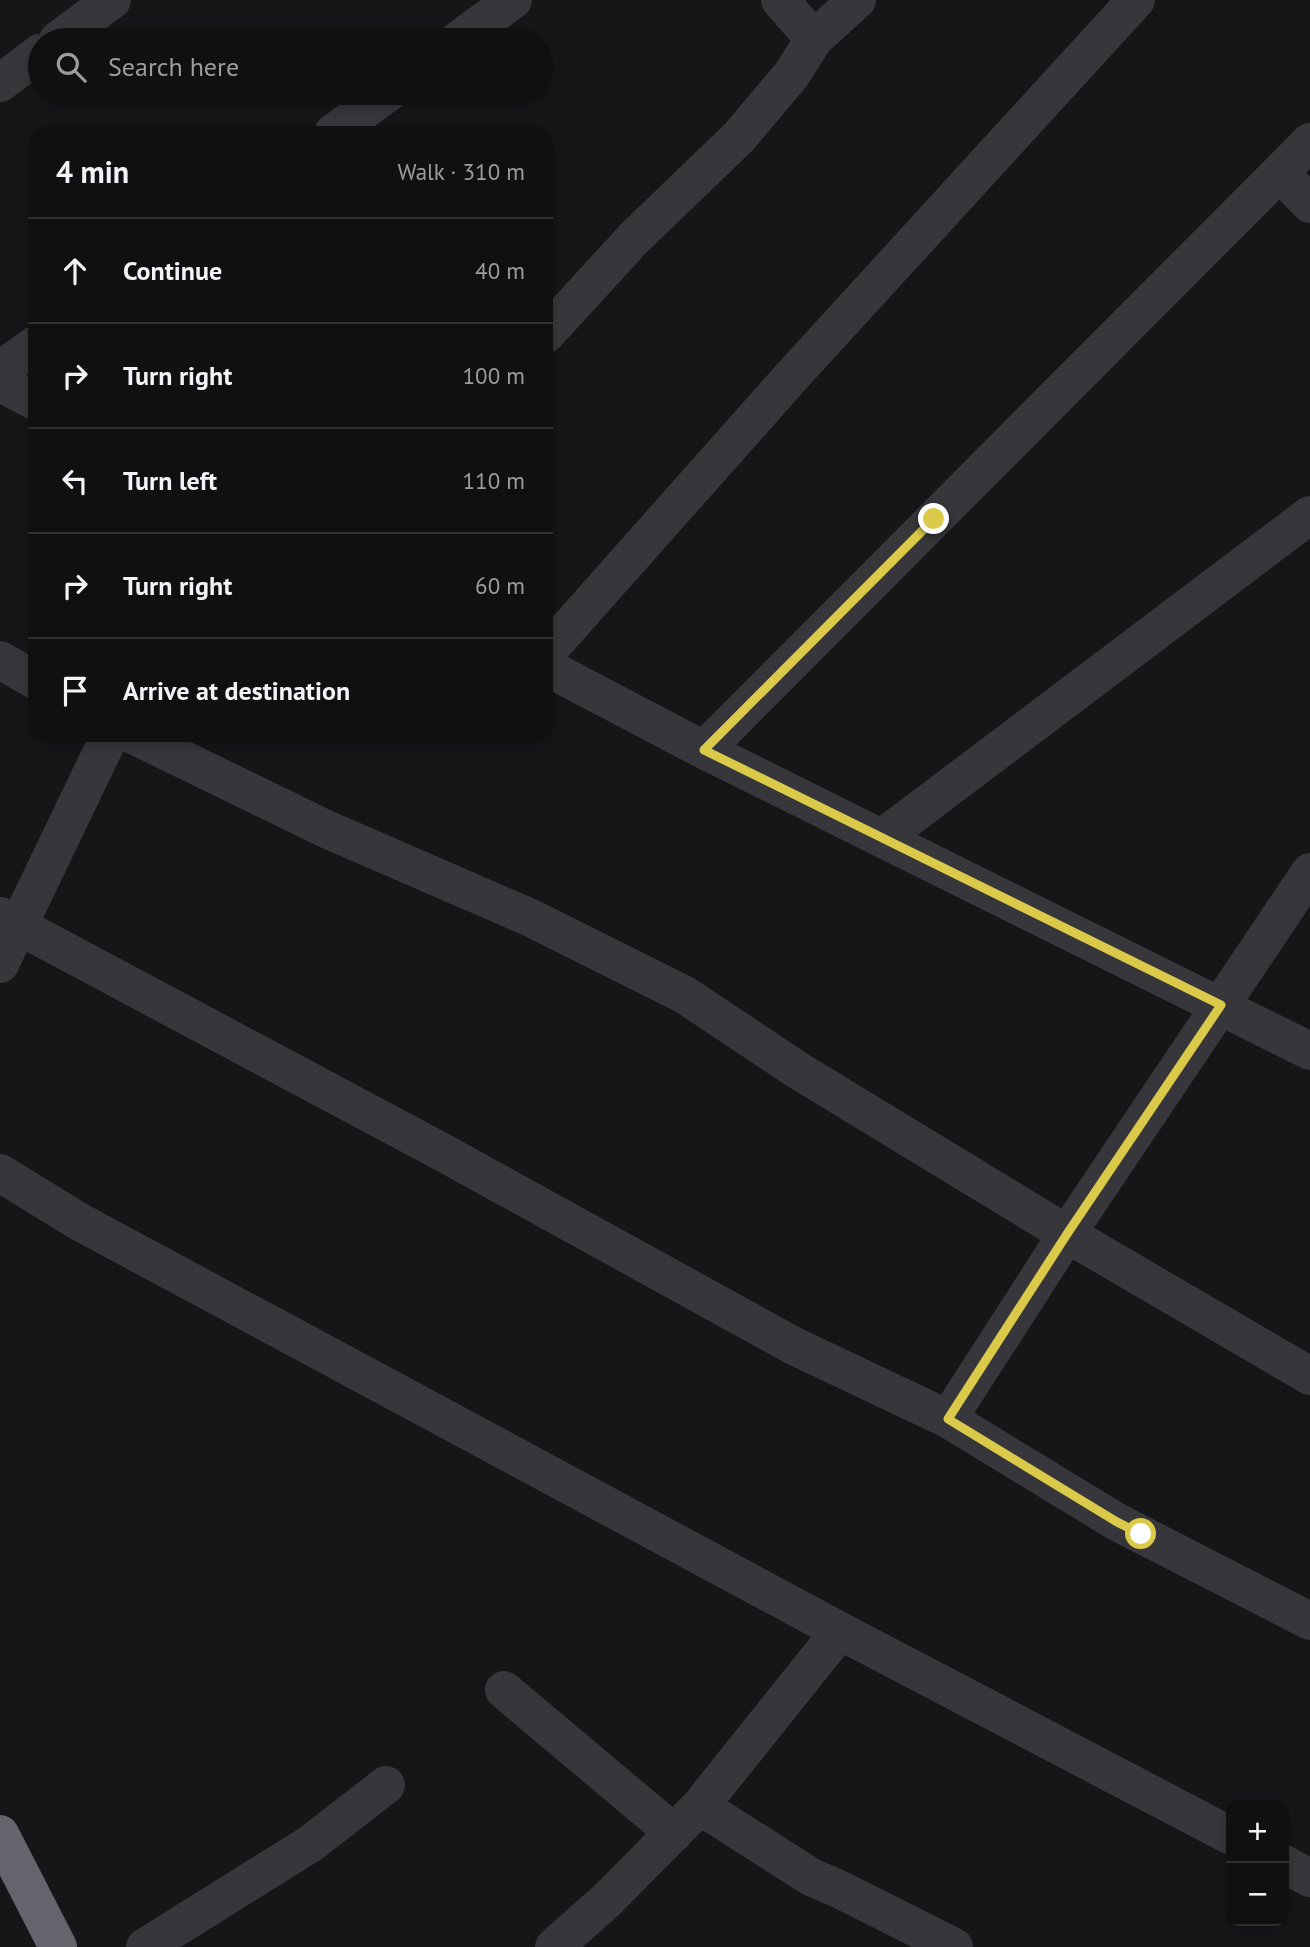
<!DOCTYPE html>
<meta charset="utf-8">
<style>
body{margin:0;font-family:"PT Sans",sans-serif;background:#1e1e1f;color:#f1f3f6}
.controls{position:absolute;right:21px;bottom:21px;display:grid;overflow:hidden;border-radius:14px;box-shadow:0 4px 10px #0003}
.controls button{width:63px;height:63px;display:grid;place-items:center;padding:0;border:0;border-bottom:2px solid #303031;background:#101011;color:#f1f3f6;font:35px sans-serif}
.stop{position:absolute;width:21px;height:21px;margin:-16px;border:5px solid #dbca49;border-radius:50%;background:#fff}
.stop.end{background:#dbca49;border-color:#fff;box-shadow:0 2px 7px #0008}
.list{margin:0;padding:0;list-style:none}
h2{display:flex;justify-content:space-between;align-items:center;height:91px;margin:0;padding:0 28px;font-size:30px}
h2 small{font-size:23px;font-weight:400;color:#9c9d9f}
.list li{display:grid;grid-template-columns:46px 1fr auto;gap:21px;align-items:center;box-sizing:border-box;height:105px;padding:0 28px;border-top:2px solid #303031}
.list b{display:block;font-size:26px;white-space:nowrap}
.list em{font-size:23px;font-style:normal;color:#9c9d9f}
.icon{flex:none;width:38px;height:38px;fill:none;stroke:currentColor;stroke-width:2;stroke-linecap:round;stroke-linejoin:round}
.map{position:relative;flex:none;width:1310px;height:1947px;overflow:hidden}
.search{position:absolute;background:#101011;box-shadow:0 4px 10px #0003;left:28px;top:28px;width:525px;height:77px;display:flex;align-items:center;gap:18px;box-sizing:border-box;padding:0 24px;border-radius:38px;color:#9c9d9f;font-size:26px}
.panel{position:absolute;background:#101011;box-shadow:0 4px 10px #0003;left:28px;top:126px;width:525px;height:616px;border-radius:21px}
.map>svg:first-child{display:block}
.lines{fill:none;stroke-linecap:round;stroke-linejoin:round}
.minor{stroke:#37373b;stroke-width:38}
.highway{stroke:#63646c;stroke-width:38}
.route{stroke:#dbca49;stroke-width:9}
</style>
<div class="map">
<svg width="1310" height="1947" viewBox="0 0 1310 1947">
<rect width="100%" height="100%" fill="#161517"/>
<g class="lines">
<path class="minor" d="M780,0L814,39
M58,40L112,0
M458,40L513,0
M0,83L40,53
M333,133L388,93
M1280,173L1310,204
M546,334L634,238L739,137L792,74L814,39L857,0
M0,370L35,345
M0,383L35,401
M546,653L792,376L1136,0
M0,660L35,680
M546,667L704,750L1310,1051
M133,735L326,829L531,918L685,995L799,1071L1067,1234L1310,1376
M704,750L1310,142
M882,838L1310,515
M0,916L442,1152L794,1346L948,1419L1117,1522L1310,1621
M0,964L110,735
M0,1173L78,1221L840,1631L1231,1836
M948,1419L1067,1234L1310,872
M504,1690L674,1833
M700,1806L811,1877L841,1890L954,1947
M1284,1864L1310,1878
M145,1947L310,1844L386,1785
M554,1947L607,1900L700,1806L840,1631"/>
<path class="highway" d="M0,1834L58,1947"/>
</g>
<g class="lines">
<path class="route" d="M934,519L704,750L1221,1005L1067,1234L948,1419L1117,1522L1141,1534"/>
</g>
</svg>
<div class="controls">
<button>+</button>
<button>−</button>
</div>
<div class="stop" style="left:1141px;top:1534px"></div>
<div class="stop end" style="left:934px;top:519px"></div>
<div class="search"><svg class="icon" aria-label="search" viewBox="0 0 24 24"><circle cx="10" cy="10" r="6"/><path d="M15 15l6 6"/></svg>Search here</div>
<section class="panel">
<h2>4 min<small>Walk · 310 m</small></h2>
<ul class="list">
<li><svg class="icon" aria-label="ahead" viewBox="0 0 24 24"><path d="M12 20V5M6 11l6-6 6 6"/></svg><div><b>Continue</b></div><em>40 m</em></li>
<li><svg class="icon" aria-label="right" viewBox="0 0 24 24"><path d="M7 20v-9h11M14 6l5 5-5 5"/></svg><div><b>Turn right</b></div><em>100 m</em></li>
<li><svg class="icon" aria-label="left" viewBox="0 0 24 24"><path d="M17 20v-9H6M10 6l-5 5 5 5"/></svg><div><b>Turn left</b></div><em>110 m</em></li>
<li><svg class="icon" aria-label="right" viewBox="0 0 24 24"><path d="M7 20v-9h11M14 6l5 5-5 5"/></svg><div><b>Turn right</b></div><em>60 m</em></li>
<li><svg class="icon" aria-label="arrive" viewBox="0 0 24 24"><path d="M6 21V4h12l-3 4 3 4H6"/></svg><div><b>Arrive at destination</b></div></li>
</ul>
</section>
</div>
